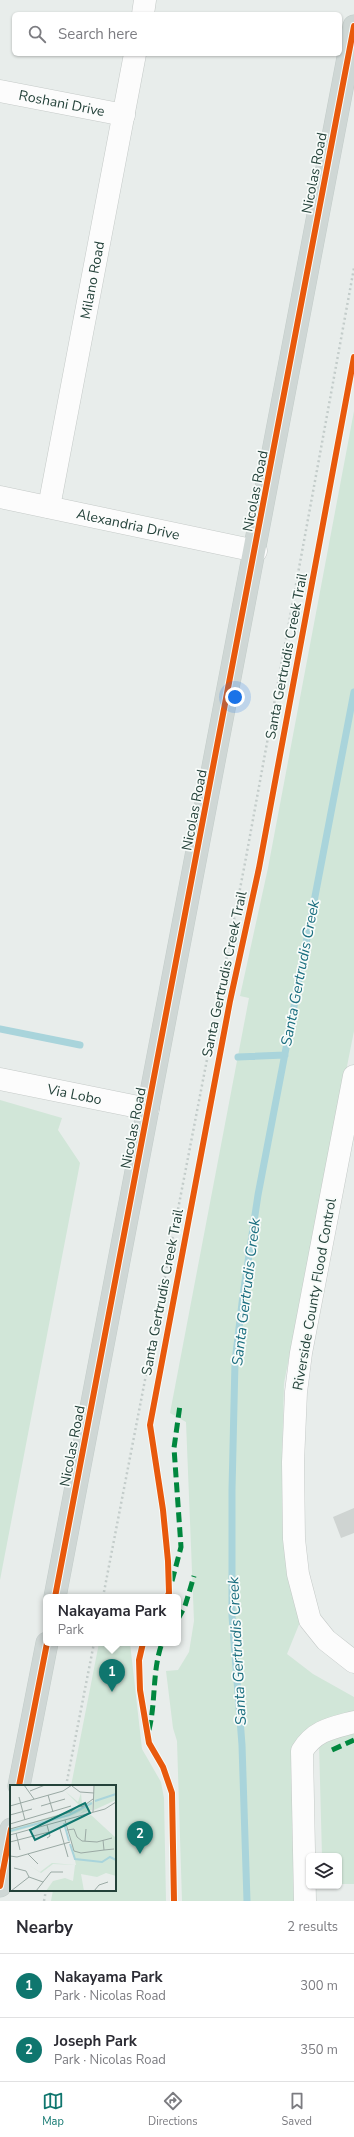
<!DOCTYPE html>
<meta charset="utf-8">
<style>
body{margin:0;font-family:"Nunito Sans",sans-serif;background:#f7f7f7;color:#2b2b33}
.controls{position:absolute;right:12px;bottom:12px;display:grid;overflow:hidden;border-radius:6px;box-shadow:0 1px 3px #0004}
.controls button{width:36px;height:36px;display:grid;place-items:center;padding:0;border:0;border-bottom:1px solid #e1e1e2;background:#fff;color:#2b2b33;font:20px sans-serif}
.you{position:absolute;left:235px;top:697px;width:14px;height:14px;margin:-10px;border:3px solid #fff;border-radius:50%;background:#1a73e8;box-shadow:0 0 0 6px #1a73e833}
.badge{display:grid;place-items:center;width:26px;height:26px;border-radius:50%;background:#0f766e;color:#fff;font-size:13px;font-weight:700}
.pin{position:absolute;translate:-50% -33px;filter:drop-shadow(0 1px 2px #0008)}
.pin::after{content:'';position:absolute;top:21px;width:14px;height:12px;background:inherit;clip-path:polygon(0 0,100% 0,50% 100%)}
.popup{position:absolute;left:43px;top:1594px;width:138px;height:52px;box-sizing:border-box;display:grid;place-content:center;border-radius:6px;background:#fff;filter:drop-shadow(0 1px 3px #0005);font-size:13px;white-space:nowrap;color:#7c7c81}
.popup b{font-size:15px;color:#2b2b33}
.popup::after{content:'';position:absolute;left:50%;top:100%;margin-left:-8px;border:8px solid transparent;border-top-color:#fff}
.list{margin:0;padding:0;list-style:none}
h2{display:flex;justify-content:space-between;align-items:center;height:52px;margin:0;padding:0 16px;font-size:17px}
h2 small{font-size:13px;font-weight:400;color:#7c7c81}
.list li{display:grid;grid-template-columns:26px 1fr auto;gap:12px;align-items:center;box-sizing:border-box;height:64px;padding:0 16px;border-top:1px solid #e1e1e2}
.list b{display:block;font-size:15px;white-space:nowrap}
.list p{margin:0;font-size:13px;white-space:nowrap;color:#7c7c81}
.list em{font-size:13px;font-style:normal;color:#7c7c81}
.icon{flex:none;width:22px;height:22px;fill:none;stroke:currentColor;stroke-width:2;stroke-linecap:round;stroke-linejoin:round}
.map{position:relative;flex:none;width:354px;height:1901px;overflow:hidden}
.search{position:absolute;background:#fff;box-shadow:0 1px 3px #0004;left:12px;right:12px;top:12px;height:44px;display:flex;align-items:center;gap:10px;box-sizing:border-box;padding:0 14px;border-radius:6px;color:#7c7c81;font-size:15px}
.sheet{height:180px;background:#fff}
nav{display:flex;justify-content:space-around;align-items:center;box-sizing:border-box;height:56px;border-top:1px solid #e1e1e2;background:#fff;font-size:11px;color:#7c7c81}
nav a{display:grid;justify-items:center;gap:2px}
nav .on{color:#0f766e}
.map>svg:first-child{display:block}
.green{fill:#d1e6d8}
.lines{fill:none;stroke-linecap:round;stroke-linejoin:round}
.stream{stroke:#a9d4db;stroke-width:7}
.building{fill:#cfd4d2}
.minor-casing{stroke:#c5cac8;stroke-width:23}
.major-casing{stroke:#c3ccc9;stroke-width:23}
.path{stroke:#c3ccca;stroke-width:2.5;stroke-dasharray:2 3;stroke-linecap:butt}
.minor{stroke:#fcfcfc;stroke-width:22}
.major{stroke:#cfd7d5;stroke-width:22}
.quiet{stroke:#00873e;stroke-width:5;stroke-dasharray:10 5;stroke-linecap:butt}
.cycleway-casing{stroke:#f7fbf9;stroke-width:8}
.cycleway{stroke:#e8590c;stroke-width:6}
.labels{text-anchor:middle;stroke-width:3.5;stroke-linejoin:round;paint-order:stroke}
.street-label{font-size:14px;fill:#24423a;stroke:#f7fbf9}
.water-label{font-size:15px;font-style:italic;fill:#1c6f80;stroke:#f7fbf9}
.inset-river{fill:none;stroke:#a9d4db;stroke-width:2}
.inset-road{fill:none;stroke:#9aa9a4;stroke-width:1}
.view{fill:#0f766e;fill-opacity:0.15;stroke:#0f766e;stroke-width:2}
.inset-edge{fill:none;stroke:#24423a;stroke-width:2}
</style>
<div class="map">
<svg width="354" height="1901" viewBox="0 0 354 1901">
<rect width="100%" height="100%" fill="#e8edeb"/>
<path class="green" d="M354,411V1031L284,1383L282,1462L300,1622L287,1654L313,1674L354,1697V1716L306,1736L301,1901H182L177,1741L173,1728L166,1671L178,1670L189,1652L194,1621L186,1422L170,1413L249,998L240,996L268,868Z
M0,1100L62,1118L58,1130L80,1163L0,1580Z
M99,1643H130L142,1749L161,1782L164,1798L166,1901H51L53,1890H115V1786H71Z
M354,1732V1884H339V1856H322L319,1744Z"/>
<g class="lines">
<path class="stream" d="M0,1029L80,1045
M238,1057L285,1055
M247,1901L242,1745L232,1616V1490L235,1362L243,1295L258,1195L354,692"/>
</g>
<path class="building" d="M354,1508V1533L341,1538L333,1517Z"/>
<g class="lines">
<g class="minor-casing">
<g id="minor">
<path d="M143,14L145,0"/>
<path id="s1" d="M0,91L124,115"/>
<path id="s2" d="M0,497L256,551"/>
<path id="s3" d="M49,507L135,54"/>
<path d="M354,1076L301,1353L296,1392L293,1462L294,1539L298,1574L310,1620L326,1640L354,1662"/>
<path id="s4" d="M0,1079L148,1109"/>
<path d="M305,1901L302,1751C315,1730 332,1728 354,1722"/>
</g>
</g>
<g class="major-casing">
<path id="major" d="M55,1597L354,26
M19,1786L47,1643
M0,1886L11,1829"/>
</g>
<path class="path" d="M103,1597L245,863L354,268
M66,1786L94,1643
M44,1901L46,1890"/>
<use href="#minor" class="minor"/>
<use href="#major" class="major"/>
<path class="quiet" d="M172,1581L181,1547L174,1448L180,1405
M178,1619L185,1606L194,1576
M149,1730C156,1701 152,1671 162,1643
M332,1750L354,1740"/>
<g class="cycleway-casing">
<path id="cycleway" d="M55,1597L354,26
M167,1597L169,1593L168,1561L163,1510L150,1425L230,1001L259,868L354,357
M143,1643L139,1660L140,1690L149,1743L163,1767L172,1793L174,1901
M19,1786L47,1643
M0,1886L11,1829"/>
</g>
<use href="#cycleway" class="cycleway"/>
</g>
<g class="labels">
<g class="street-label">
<text dy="5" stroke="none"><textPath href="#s1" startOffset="63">Roshani Drive</textPath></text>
<text transform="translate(314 173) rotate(-79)" y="5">Nicolas Road</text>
<text dy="5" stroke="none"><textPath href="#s3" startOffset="231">Milano Road</textPath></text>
<text transform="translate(255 491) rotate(-79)" y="5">Nicolas Road</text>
<text dy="5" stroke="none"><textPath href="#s2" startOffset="131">Alexandria Drive</textPath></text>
<text transform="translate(286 656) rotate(-79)" y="5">Santa Gertrudis Creek Trail</text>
<text transform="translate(194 810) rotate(-79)" y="5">Nicolas Road</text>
<text transform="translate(224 974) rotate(-78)" y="5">Santa Gertrudis Creek Trail</text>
<text dy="5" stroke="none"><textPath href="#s4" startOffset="76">Via Lobo</textPath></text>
<text transform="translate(133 1128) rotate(-79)" y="5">Nicolas Road</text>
<text transform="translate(162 1292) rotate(-79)" y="5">Santa Gertrudis Creek Trail</text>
<text transform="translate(314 1294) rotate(-80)" y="5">Riverside County Flood Control</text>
<text transform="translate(72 1446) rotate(-79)" y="5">Nicolas Road</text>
</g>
<g class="water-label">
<text transform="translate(300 973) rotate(-79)" y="5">Santa Gertrudis Creek</text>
<text transform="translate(246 1292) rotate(-83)" y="5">Santa Gertrudis Creek</text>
<text transform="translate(237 1651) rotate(-93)" y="5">Santa Gertrudis Creek</text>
</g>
</g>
<g transform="translate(10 1785)">
<rect width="106" height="106" fill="#e8edeb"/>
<path d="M84,0H106V15L84,25ZM55,6L68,17L71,8L72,19L83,16L82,25L69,29L74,25L63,30L0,48V44L69,23V20ZM81,30L106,53V91L96,88L87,92L71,89L74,106H36L43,96L55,93L63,96L65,80L43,79L31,88L19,80L0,77L19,80L30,87L42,78L66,80L57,37Z" fill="#d1e6d8"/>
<path class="inset-river" d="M85,16L106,9M54,38L59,56M0,46L59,30L82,18M60,59L65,74L92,77L100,72L106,75"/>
<path class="inset-road" d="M14,0L24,14M62,1L70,7L84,8M20,6L35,0M38,10L43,27M9,12L15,35M0,21L53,6L62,0M31,21L55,14M83,27L84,0M0,30L22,24M55,35L64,66L71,68L94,65M0,39L61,21M37,40L40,51L37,53M0,44L61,27L69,20L72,22L83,14M50,44L58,72M57,45L64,44L67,52L72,56L87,57L102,53M6,48L10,65M0,50L95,24L106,17M93,55L94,65L104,64M75,56L76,44M0,57L39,47M18,69L28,79M0,71L7,72L60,57M4,83L16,86L19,92M1,106L19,92L33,97M26,106L41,87H53M84,106L89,100L98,97"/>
<path class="view" d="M75,18L80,28L25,55L20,45Z"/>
<rect width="106" height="106" class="inset-edge"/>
</g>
</svg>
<div class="controls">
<button><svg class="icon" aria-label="layers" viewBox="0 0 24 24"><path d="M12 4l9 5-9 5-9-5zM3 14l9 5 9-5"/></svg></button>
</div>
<div class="you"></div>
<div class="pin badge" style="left:112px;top:1692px">1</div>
<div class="popup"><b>Nakayama Park</b>Park</div>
<div class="pin badge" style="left:140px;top:1854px">2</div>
<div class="search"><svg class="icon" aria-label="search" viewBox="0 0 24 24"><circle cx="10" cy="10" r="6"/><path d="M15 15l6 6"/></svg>Search here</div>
</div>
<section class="sheet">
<h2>Nearby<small>2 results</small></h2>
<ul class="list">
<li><span class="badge">1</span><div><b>Nakayama Park</b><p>Park · Nicolas Road</p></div><em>300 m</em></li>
<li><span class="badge">2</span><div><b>Joseph Park</b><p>Park · Nicolas Road</p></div><em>350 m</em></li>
</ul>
</section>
<nav>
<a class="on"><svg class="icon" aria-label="map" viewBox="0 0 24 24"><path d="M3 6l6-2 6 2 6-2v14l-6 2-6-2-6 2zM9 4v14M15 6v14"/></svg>Map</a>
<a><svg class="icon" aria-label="directions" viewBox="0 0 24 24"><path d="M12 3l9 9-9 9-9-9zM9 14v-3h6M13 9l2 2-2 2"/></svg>Directions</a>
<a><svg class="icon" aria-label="saved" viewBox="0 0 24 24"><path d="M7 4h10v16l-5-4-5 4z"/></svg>Saved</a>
</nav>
